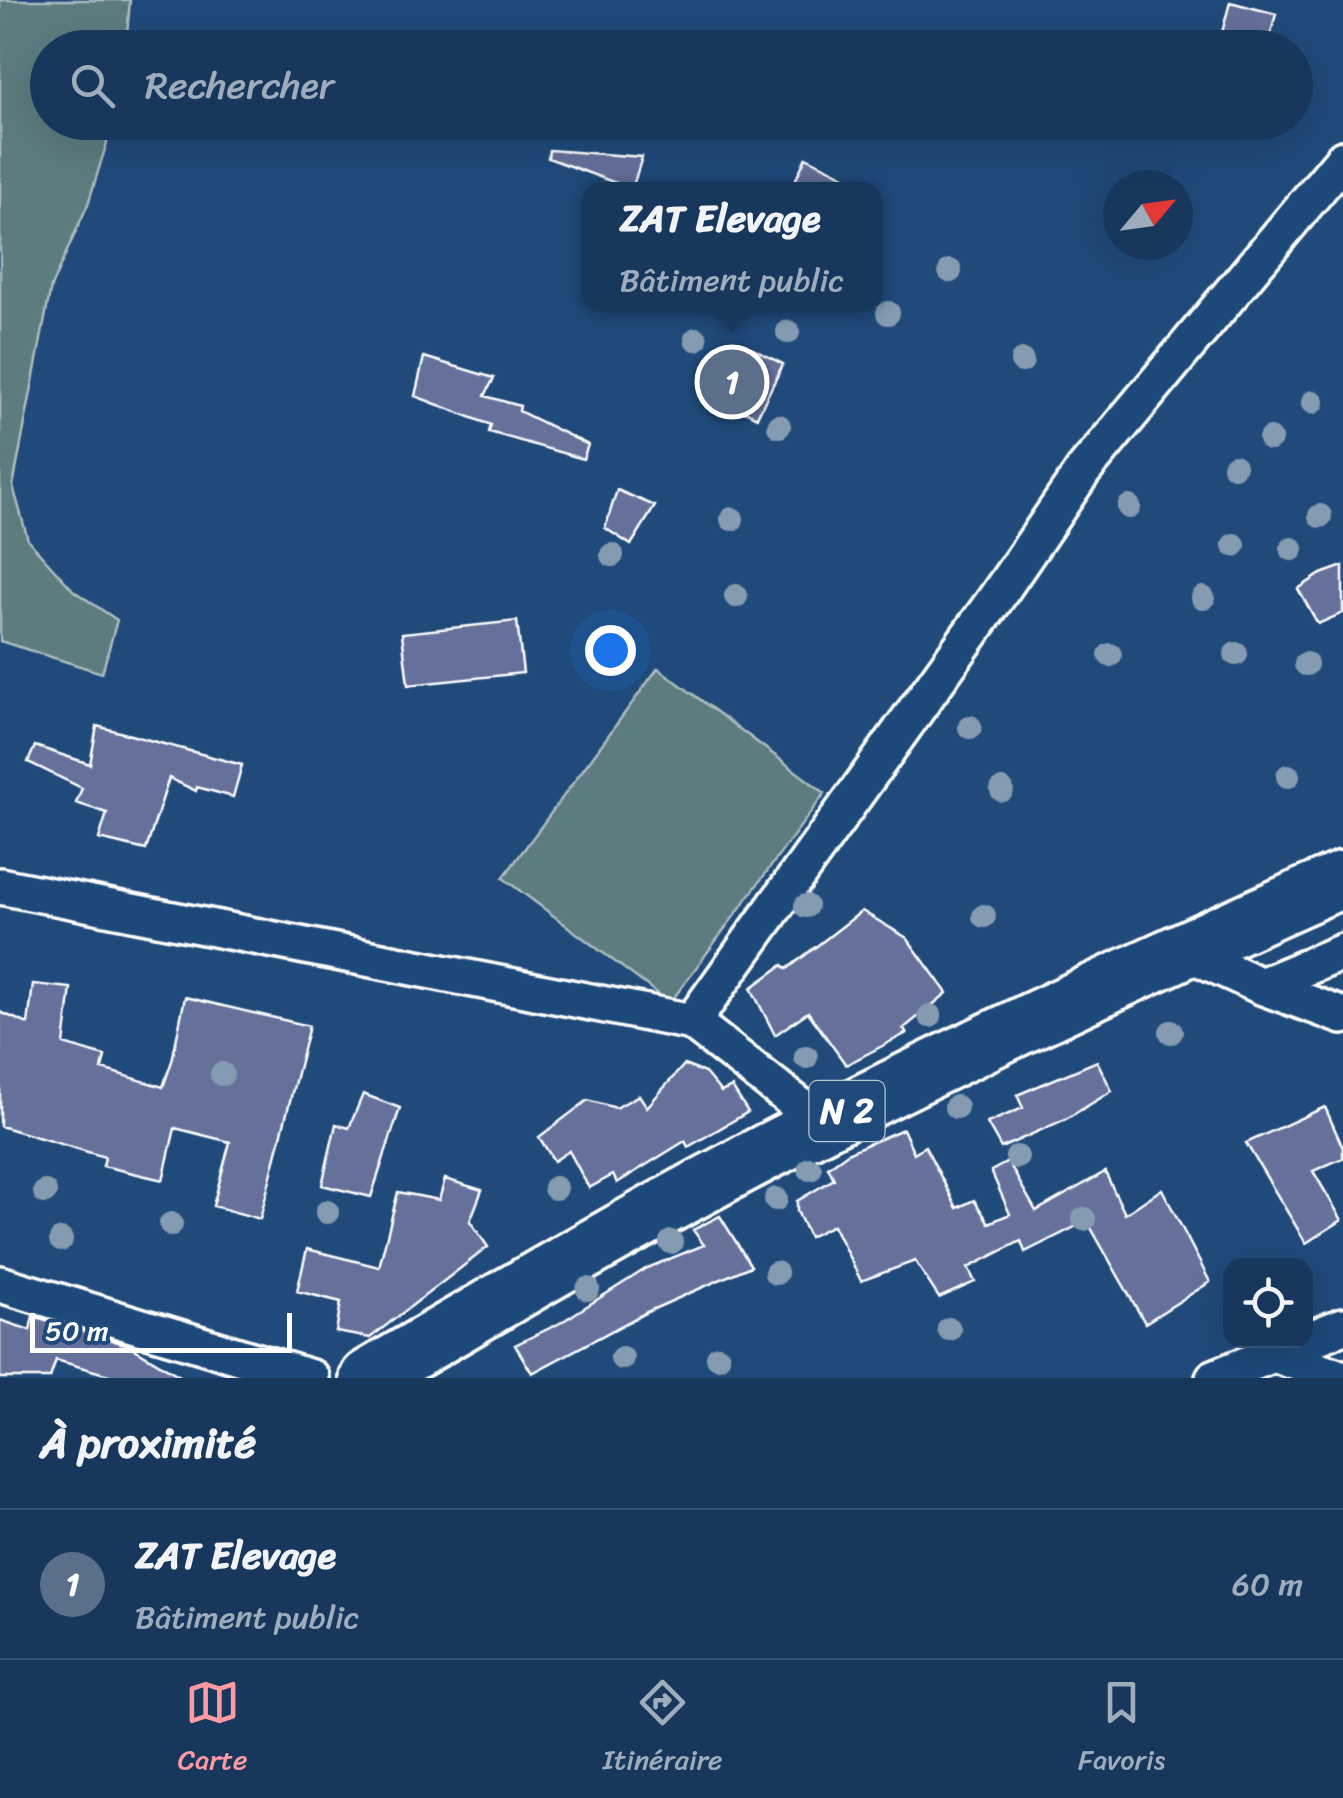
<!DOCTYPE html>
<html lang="fr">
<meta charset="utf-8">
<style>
body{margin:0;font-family:Sriracha,sans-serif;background:#244365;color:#f1f3f6}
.controls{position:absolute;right:30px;bottom:30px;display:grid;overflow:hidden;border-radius:20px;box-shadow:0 10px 40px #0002}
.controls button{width:90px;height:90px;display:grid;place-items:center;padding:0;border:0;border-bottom:2px solid #365272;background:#17385c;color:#f1f3f6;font:50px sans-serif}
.compass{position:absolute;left:1103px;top:170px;width:90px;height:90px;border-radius:50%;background:#17385c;box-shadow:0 10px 40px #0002;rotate:61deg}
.scale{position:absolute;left:30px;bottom:25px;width:262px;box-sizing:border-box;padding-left:10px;border:5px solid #fff;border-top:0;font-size:28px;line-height:35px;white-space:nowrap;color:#fff;-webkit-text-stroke:8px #1f4a7a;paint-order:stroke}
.you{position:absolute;left:610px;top:650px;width:35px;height:35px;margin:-25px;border:8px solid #fff;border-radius:50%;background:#1a73e8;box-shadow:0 0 0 15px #1a73e833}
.badge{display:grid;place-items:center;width:65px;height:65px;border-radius:50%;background:#ff9aa2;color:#fff;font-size:32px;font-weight:700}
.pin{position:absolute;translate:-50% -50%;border:5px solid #fff;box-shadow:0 2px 10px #0006}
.popup{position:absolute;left:582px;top:182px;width:300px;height:130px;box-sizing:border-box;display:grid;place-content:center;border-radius:20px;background:#17385c;filter:drop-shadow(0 2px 8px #0005);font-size:32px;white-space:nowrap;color:#9eacbb}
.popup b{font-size:38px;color:#f1f3f6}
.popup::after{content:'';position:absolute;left:50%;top:100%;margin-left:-20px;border:20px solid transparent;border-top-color:#17385c}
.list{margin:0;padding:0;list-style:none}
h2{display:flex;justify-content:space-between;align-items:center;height:130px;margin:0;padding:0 40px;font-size:42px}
h2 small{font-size:32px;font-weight:400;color:#9eacbb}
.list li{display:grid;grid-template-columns:65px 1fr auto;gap:30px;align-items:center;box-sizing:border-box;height:150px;padding:0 40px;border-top:2px solid #365272}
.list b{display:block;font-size:38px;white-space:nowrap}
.list p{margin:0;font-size:32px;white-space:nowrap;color:#9eacbb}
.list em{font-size:32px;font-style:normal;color:#9eacbb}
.icon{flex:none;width:55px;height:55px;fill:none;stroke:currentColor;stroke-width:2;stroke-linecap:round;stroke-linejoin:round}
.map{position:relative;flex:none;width:1343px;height:1378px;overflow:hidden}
.search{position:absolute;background:#17385c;box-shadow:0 10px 40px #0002;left:30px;right:30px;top:30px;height:110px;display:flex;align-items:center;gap:25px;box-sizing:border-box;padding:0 35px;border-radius:55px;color:#9eacbb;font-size:38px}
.sheet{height:280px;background:#17385c}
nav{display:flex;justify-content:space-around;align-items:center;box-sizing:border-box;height:140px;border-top:2px solid #365272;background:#17385c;font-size:28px;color:#9eacbb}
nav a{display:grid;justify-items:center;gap:5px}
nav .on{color:#ff9aa2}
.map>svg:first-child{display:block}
.green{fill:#5c7b80;stroke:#aebdc0;stroke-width:2.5}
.building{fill:#65709b;stroke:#fff;stroke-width:2.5}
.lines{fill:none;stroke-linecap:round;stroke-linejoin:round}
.minor-casing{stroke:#fff;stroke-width:42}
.primary-casing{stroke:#fff;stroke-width:62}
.minor{stroke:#1f4a7a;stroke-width:35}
.primary{stroke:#1f4a7a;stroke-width:55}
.tree{fill:#849bb2}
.labels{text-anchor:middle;stroke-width:8;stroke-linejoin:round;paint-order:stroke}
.shield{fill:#1f4a7a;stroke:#bcc9d7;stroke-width:2.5}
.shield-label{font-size:35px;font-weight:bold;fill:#fff}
</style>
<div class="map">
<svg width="1343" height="1378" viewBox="0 0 1343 1378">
<rect width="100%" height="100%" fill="#1f4a7a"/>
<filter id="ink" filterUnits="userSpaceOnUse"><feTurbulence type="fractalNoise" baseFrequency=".01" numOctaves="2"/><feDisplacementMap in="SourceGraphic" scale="20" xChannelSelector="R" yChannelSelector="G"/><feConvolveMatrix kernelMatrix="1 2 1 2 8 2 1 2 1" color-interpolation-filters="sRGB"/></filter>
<g filter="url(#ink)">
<path class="green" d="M0,0H130L126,47L48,48V122L113,123L88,204L51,287L13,486L28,540L74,591L117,620L102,673L0,641Z
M658,668L825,793L670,1003L503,878Z"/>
<path class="building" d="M1230,2L1276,14L1267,48H1218Z
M549,150L642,157L632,189L548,158Z
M806,157L874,190H791Z
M751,348L783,364L757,417L725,401Z
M424,357L494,378L485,396L520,406L519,411L588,445L583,459L489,432L491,425L415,396Z
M617,490L655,506L631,545L605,528Z
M1343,566V613L1318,624L1298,589L1321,574Z
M517,621L523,673L408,685L402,633Z
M97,726L242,765L233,797L197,787L196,791L169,778L146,850L99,839L107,813L76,803L82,788L28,762L35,746L90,764Z
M862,911L907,938L947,993L903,1029L907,1033L846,1065L808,1012L775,1035L751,988L783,965L787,969Z
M33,984L71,988L64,1044L105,1056L102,1069L163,1087L172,1061L185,997L309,1026L260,1219L213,1206L230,1142L175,1128L163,1180L103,1166L105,1157L0,1126V1012L28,1024Z
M1097,1061L1112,1091L1066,1119L1001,1148L987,1123L1023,1108L1017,1095Z
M684,1065L705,1073L721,1092L732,1087L748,1112L688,1147L685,1141L617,1183L613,1175L589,1188L569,1151L554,1161L539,1137L588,1100L616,1108L639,1095L647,1107Z
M363,1094L400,1108L371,1197L322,1185L336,1124L349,1128Z
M1325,1107L1343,1148V1158L1313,1171L1342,1220L1306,1243L1246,1143Z
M903,1129L914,1153L925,1146L957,1208L974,1200L989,1223L1010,1214L991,1171L1008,1162L1036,1211L1105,1172L1125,1214L1162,1189L1210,1282L1145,1323L1087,1221L1025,1252L1021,1241L968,1268L975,1282L939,1298L915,1261L861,1281L833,1225L809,1237L797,1211V1201L834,1179L828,1167L849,1152Z
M445,1179L482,1190L470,1221L488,1247L370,1338L336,1332L341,1302L297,1291L307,1249L379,1267L398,1192L439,1200Z
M720,1216L751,1266L647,1312L532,1373L515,1345L560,1323L647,1268L704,1245L693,1230Z
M33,1316L128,1345L183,1378H119L56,1360L50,1378H0V1320L30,1330Z"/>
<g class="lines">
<g class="minor-casing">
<path id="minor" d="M0,886L692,1022L822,1123
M1182,950L1261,986L1343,1016
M1261,986L1343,952
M692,1022L994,601L1083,471L1343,159
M0,1284L311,1378
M1277,1355L1340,1378
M1214,1378L1343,1326"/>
</g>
<g class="primary-casing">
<path id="primary" d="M368,1378C518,1290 668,1201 823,1123C994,1036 1168,956 1343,879"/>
</g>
<use href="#minor" class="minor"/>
<use href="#primary" class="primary"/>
</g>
<g class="tree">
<circle cx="950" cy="271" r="12"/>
<circle cx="888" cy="313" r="12"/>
<circle cx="788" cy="332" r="12"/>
<circle cx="696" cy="339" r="12"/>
<circle cx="1022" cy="361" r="12"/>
<circle cx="1313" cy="402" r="12"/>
<circle cx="779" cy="426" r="12"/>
<circle cx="1270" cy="439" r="12"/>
<circle cx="1234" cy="466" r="12"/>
<circle cx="1129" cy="507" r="12"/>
<circle cx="1320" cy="516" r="12"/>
<circle cx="732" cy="519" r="12"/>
<circle cx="1234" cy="545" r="12"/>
<circle cx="1292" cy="549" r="12"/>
<circle cx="612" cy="555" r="12"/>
<circle cx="736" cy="596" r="12"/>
<circle cx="1203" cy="598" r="12"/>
<circle cx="1236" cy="654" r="12"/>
<circle cx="1110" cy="655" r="12"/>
<circle cx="1306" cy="664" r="12"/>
<circle cx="970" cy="727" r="12"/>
<circle cx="1288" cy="776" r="12"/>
<circle cx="1002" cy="790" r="12"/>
<circle cx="806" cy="906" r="12"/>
<circle cx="984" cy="916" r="12"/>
<circle cx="930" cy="1016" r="12"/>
<circle cx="1171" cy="1032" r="12"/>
<circle cx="806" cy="1057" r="12"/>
<circle cx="222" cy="1074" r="12"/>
<circle cx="956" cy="1107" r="12"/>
<circle cx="1017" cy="1157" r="12"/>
<circle cx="810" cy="1169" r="12"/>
<circle cx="555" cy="1188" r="12"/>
<circle cx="45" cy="1192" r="12"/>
<circle cx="776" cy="1199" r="12"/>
<circle cx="327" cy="1212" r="12"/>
<circle cx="1084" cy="1219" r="12"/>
<circle cx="171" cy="1224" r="12"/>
<circle cx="61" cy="1240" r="12"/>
<circle cx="671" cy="1242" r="12"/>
<circle cx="776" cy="1273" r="12"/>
<circle cx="588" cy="1289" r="12"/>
<circle cx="949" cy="1329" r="12"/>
<circle cx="718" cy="1357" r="12"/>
<circle cx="622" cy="1358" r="12"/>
</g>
</g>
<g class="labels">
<rect class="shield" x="809.5" y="1081" width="75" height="60" rx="8"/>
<g class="shield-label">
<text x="847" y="1123">N 2</text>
</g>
</g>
</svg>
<div class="controls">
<button><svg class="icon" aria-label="locate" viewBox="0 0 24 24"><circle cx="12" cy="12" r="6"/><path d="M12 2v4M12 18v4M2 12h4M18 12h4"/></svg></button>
</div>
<svg class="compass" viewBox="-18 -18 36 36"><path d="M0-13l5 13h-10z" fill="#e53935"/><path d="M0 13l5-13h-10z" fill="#9eacbb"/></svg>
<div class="scale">50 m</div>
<div class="you"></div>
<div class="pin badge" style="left:732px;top:382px;background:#5c6f8a">1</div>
<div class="popup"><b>ZAT Elevage</b>Bâtiment public</div>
<div class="search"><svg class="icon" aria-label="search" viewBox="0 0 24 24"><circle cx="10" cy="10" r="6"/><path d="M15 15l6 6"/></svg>Rechercher</div>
</div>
<section class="sheet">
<h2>À proximité<small></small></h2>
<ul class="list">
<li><span class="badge" style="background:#5c6f8a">1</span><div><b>ZAT Elevage</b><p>Bâtiment public</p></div><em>60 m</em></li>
</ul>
</section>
<nav>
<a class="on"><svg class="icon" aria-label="map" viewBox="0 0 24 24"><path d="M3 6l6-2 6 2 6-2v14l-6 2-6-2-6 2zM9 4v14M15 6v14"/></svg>Carte</a>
<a><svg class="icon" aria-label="directions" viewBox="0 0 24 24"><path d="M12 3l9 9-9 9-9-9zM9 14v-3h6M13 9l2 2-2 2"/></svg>Itinéraire</a>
<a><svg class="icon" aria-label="saved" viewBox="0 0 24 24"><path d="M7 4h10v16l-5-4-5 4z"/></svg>Favoris</a>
</nav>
